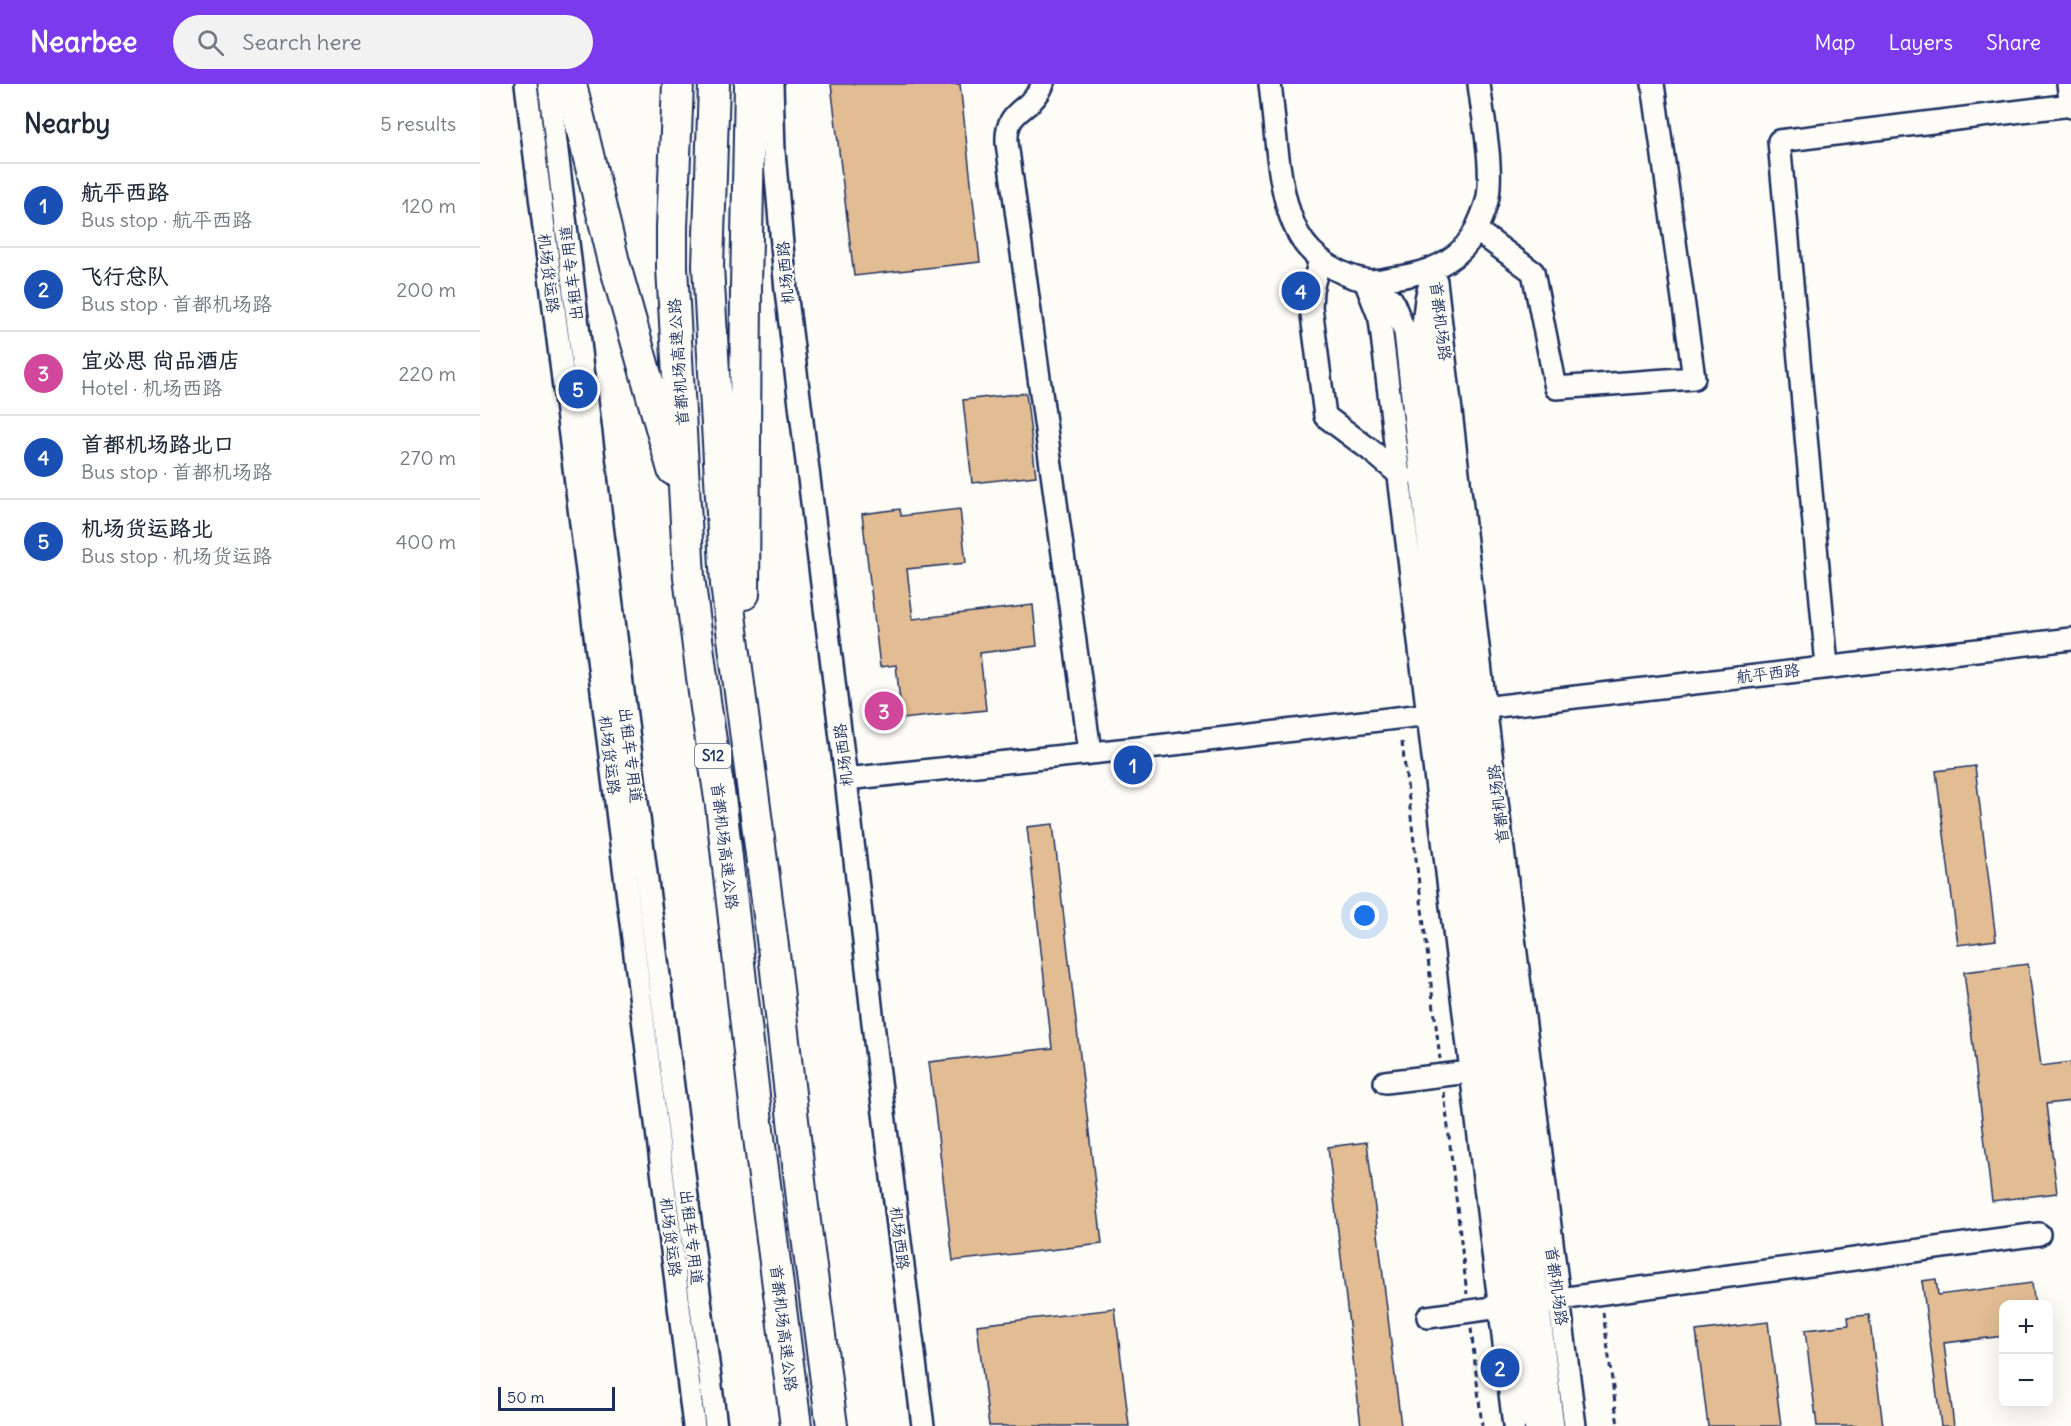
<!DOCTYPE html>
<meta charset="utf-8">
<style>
body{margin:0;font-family:Delius,"LXGW WenKai TC",sans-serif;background:#f2f2f3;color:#1f2937}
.controls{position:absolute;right:18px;bottom:18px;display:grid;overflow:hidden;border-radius:12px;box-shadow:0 6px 24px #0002}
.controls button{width:54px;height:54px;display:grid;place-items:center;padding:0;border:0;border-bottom:2px solid #e0e1e3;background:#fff;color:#1f2937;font:30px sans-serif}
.scale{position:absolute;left:18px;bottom:15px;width:117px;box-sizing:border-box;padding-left:6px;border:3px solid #1b2f5e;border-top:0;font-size:16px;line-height:21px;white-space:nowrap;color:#1b2f5e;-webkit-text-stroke:4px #fdfcf7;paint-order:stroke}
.you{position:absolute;left:885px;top:832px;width:21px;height:21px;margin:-15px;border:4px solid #fff;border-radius:50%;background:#1a73e8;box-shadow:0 0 0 9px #1a73e833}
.badge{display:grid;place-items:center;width:39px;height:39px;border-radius:50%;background:#7c3aed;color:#fff;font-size:20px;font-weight:700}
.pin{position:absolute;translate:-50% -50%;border:3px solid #fff;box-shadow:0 2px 6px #0006}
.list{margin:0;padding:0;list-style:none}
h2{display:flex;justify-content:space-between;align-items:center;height:78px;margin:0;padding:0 24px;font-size:26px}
h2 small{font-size:20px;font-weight:400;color:#747a83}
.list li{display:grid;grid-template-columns:39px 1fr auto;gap:18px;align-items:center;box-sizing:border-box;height:84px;padding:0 24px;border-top:2px solid #e0e1e3}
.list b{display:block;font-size:22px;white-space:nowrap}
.list p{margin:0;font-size:20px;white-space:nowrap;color:#747a83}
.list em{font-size:20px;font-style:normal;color:#747a83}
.icon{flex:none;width:33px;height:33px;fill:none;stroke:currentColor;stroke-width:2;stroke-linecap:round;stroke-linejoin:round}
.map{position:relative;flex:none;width:1591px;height:1342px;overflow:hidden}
header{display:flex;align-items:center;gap:36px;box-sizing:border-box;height:84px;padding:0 30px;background:#7c3aed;color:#fff}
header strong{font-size:28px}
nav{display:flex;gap:33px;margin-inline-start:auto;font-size:21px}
.search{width:420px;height:54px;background:#f2f2f3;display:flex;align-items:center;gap:15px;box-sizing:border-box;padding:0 21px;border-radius:33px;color:#747a83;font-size:22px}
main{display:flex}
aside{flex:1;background:#fff}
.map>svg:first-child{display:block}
.building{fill:#e2bc93;stroke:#1b2f5e;stroke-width:1.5}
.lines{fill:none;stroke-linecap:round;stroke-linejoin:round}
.minor-casing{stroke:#1b2f5e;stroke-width:26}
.highway-casing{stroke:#1b2f5e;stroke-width:34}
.path{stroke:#1b2f5e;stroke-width:3;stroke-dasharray:6 4.5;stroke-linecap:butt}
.minor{stroke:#fdfcf7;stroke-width:21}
.highway{stroke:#fdfcf7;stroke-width:30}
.labels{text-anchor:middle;stroke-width:4.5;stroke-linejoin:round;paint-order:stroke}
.shield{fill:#fdfcf7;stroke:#5f6c8c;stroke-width:1.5}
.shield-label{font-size:15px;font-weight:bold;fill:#1b2f5e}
.street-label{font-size:16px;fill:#1b2f5e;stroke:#fdfcf7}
</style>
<header>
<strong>Nearbee</strong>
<div class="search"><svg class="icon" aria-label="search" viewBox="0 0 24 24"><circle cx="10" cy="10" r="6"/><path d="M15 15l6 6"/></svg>Search here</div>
<nav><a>Map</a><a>Layers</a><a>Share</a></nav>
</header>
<main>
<aside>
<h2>Nearby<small>5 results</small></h2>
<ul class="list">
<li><span class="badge" style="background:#1a4fb4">1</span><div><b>航平西路</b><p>Bus stop · 航平西路</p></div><em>120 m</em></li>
<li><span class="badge" style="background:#1a4fb4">2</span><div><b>飞行总队</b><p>Bus stop · 首都机场路</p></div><em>200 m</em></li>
<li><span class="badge" style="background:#d1479c">3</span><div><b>宜必思 尚品酒店</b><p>Hotel · 机场西路</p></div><em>220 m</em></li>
<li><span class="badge" style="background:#1a4fb4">4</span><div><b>首都机场路北口</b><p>Bus stop · 首都机场路</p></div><em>270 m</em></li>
<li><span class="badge" style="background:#1a4fb4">5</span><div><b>机场货运路北</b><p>Bus stop · 机场货运路</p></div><em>400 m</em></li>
</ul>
</aside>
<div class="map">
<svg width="1591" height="1342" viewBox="0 0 1591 1342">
<rect width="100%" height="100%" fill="#fdfcf7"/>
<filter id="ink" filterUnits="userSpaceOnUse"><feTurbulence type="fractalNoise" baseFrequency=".0167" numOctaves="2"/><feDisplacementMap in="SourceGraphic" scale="12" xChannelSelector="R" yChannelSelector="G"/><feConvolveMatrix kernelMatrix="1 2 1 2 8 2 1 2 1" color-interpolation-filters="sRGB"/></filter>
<g filter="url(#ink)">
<path class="building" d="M351,0H480L500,178L374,192Z
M546,309L556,392L492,399L483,316Z
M420,425L421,432L480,425L486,479L427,485L433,535L553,521L557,562L500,569L506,626L422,635L416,581L400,583L382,430Z
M1495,682L1516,856L1478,861L1456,687Z
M573,740L622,1160L473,1177L449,978L572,964L547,743Z
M1548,880L1561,982L1591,978V1017L1566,1020L1577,1109L1512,1117L1484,888Z
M887,1058L921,1342H881L848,1063Z
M1456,1195L1458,1211L1552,1199L1555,1221H1524V1252L1464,1259L1474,1342H1461L1442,1197Z
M635,1225L649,1342H509L497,1241Z
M1389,1231L1403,1342H1337L1325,1246L1369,1241L1368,1233Z
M1288,1238L1301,1342H1228L1216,1247Z"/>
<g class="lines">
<g class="minor-casing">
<path id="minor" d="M46,0L214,1342
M69,0L121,434L236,1342
M292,0L294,68L306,207L366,695L395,957L443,1342
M563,0C551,29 525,23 527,59L610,668
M790,0C796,45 797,112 819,151C831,173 860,192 885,196C893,198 903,196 912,194C946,190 982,178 997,143C1001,134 1006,123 1008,113C1013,79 1003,35 999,0
M1588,0L1591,23
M996,146L1053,188L1076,304L1214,294L1173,0
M840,175L832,206L831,223L845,332L893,368L922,393
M954,184L946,215L942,249L1073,1342
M885,196L912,216L925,248L967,627L1055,1342
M885,197L900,235L1034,1342
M956,197L1002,597L1095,1342
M1347,582L1299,57L1591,21
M366,695L677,662L1591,555
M905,998L1006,986
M1065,1217L1559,1150
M948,1233L1034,1221"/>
</g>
<g class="highway-casing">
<path id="highway" d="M91,0L134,178L193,386
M198,0L192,143V183L209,493L226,624L241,721L277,1038L316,1342
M234,0L228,182L246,500L295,878L322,1115L352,1342
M264,510L266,204L270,0"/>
</g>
<path class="path" d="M922,658L960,975
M964,1008L987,1210
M1123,1228L1138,1342
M991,1244L1002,1342"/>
<use href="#minor" class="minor"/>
<use href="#highway" class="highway"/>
</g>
</g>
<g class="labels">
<rect class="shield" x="215" y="660" width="36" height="24" rx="4.5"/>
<g class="shield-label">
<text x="233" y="677">S12</text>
</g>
<g class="street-label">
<text transform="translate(69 189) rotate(83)" y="6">机场货运路</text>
<text transform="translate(91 189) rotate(-97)" y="6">出租车专用道</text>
<text transform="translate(305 189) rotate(-95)" y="6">机场西路</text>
<text transform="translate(961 237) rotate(83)" y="6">首都机场路</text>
<text transform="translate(198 278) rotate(-94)" y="6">首都机场高速公路</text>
<text transform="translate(1288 589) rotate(-7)" y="6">航平西路</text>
<text transform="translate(130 671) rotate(83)" y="6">机场货运路</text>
<text transform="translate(151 671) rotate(83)" y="6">出租车专用道</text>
<text transform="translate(363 671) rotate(-97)" y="6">机场西路</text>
<text transform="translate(1018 720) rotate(-97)" y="6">首都机场路</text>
<text transform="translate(245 762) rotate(83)" y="6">首都机场高速公路</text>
<text transform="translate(191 1153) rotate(83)" y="6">机场货运路</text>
<text transform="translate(212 1153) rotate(83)" y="6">出租车专用道</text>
<text transform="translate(420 1154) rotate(83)" y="6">机场西路</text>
<text transform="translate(1077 1202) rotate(82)" y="6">首都机场路</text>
<text transform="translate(304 1244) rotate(83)" y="6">首都机场高速公路</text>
</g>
</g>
</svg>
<div class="controls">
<button>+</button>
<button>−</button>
</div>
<div class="scale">50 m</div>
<div class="you"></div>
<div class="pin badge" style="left:653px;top:681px;background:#1a4fb4">1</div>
<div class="pin badge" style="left:1020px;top:1284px;background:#1a4fb4">2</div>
<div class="pin badge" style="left:404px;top:627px;background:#d1479c">3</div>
<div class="pin badge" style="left:821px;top:207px;background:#1a4fb4">4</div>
<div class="pin badge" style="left:98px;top:305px;background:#1a4fb4">5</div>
</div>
</main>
